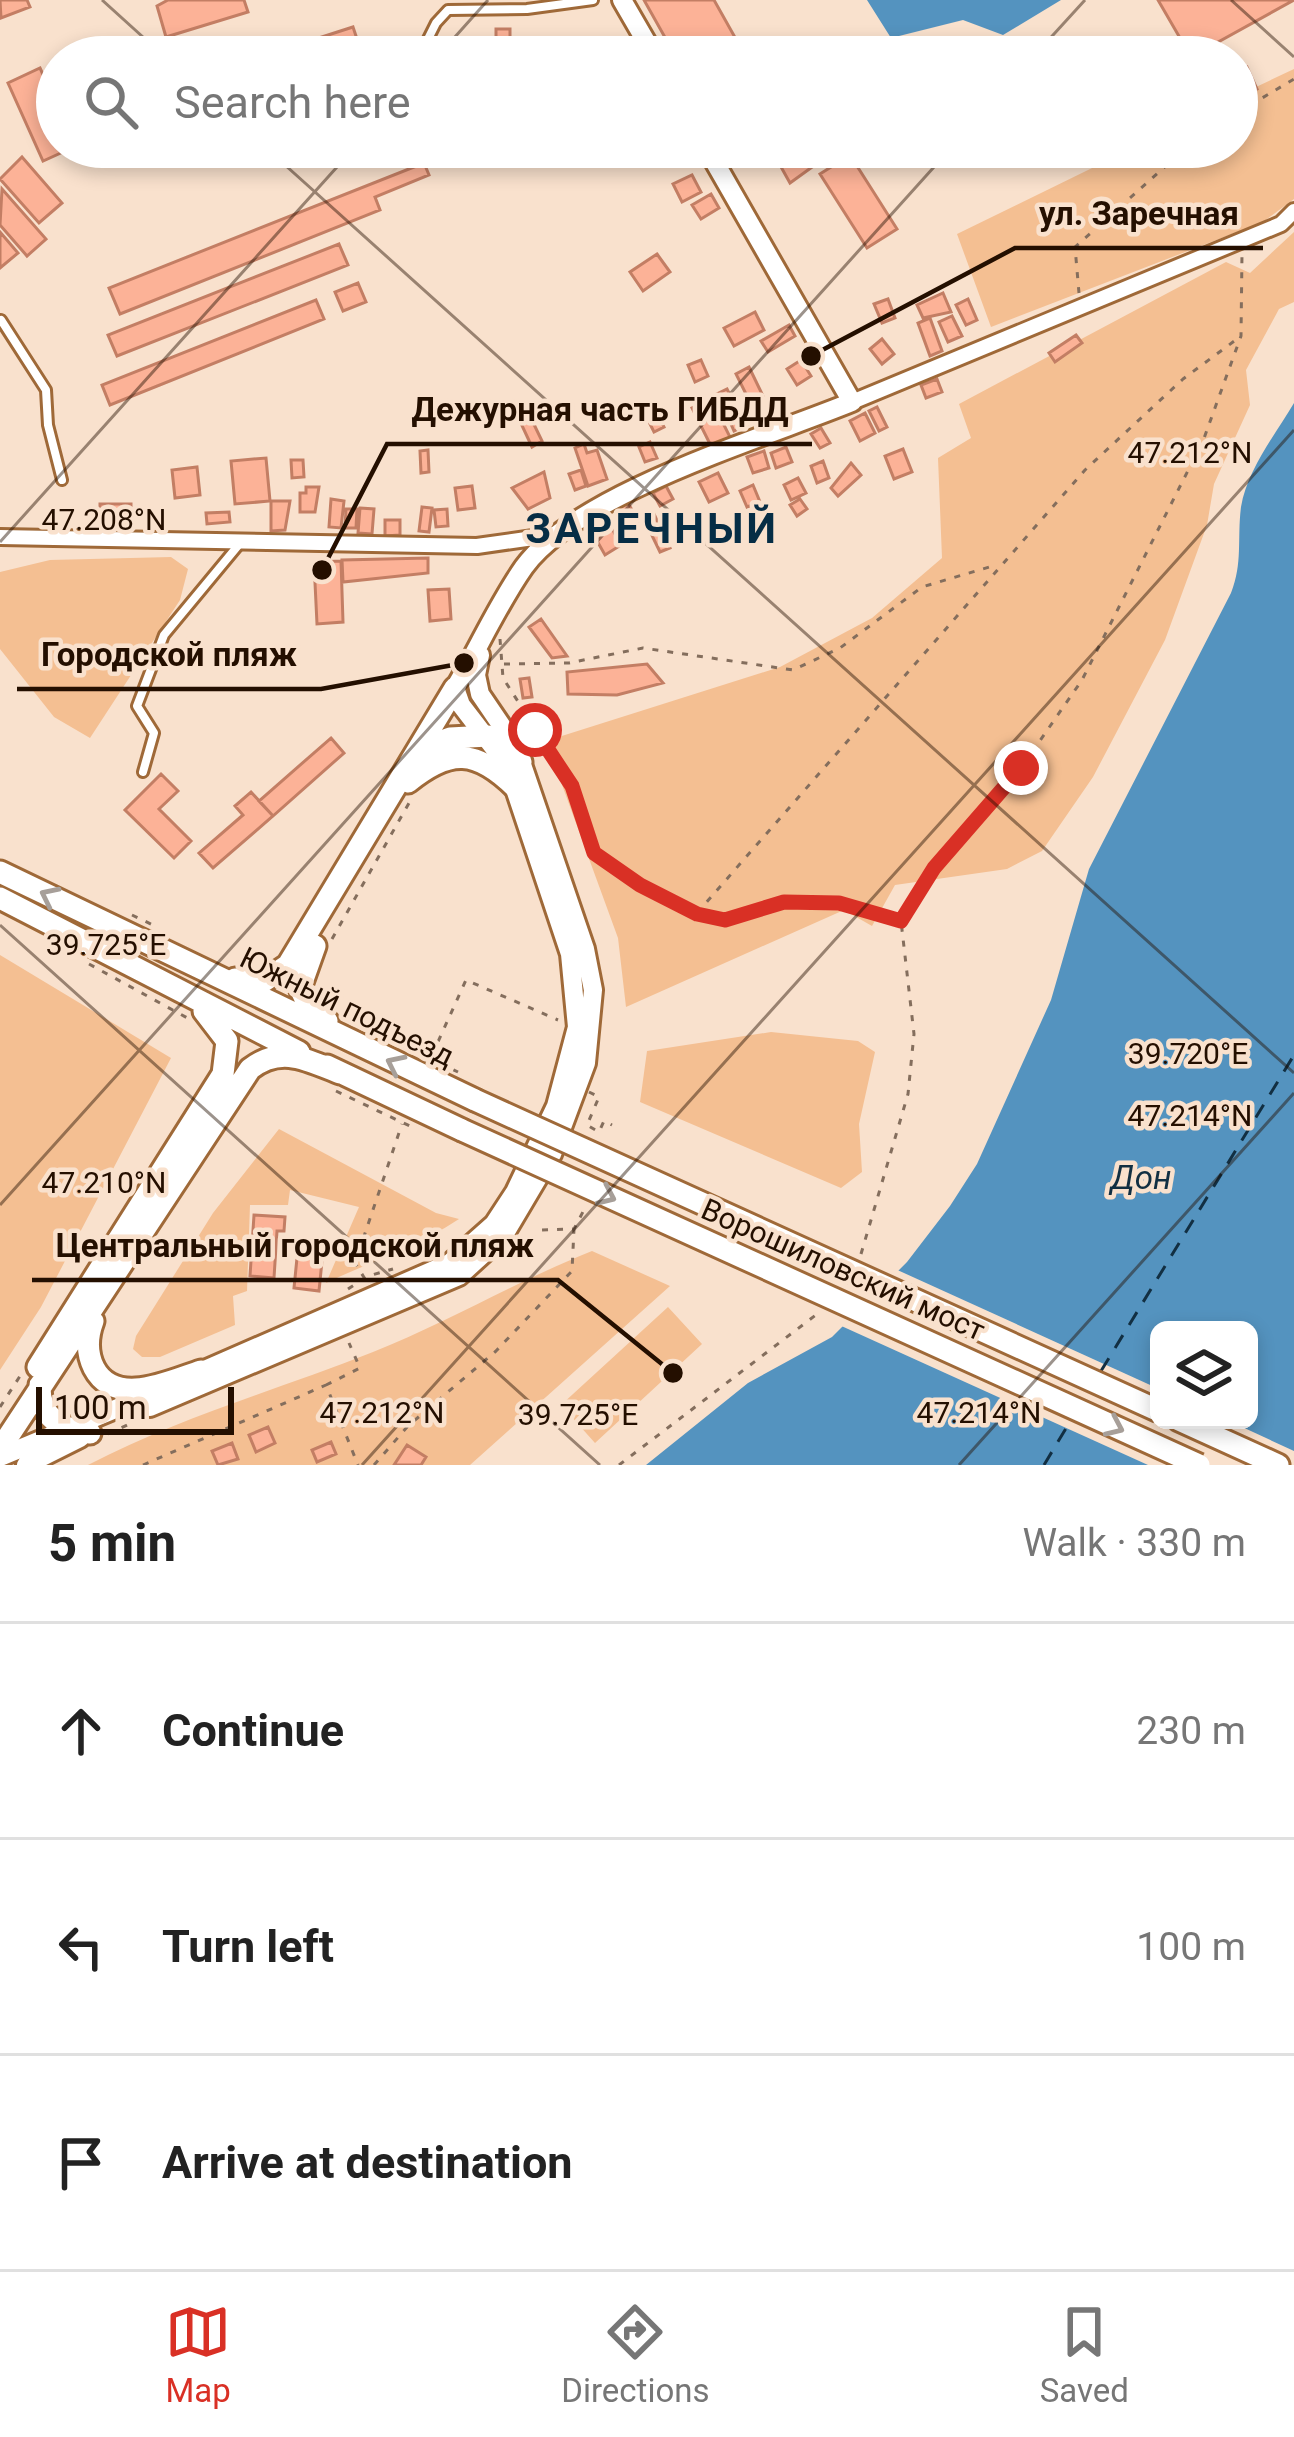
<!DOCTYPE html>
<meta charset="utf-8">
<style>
body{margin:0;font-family:Roboto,sans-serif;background:#f6f6f6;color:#222}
.controls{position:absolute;right:36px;bottom:36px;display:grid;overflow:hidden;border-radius:18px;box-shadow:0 6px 18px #0003}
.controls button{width:108px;height:108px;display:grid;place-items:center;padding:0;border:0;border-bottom:3px solid #e0e0e0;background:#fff;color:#222;font:60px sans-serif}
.scale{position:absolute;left:36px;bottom:30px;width:198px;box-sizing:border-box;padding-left:12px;border:6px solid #240f00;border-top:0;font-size:33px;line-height:42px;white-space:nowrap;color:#240f00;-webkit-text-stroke:9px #f9e1cd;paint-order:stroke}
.stop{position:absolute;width:36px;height:36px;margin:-27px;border:9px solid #d93025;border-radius:50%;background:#fff}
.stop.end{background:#d93025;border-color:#fff;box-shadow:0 3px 12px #0008}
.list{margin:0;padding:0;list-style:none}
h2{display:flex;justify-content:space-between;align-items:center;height:156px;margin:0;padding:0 48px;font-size:51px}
h2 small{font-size:39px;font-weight:400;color:#767676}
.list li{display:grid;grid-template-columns:78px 1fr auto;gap:36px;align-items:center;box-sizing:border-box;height:216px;padding:0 48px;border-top:3px solid #e0e0e0}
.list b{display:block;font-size:45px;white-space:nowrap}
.list em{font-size:39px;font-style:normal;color:#767676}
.icon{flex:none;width:66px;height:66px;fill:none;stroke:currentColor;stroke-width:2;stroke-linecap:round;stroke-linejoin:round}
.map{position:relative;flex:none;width:1294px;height:1465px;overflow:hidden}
.search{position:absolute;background:#fff;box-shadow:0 6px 18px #0003;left:36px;right:36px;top:36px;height:132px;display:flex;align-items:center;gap:30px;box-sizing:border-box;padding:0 42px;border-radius:66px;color:#767676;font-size:45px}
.sheet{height:804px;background:#fff}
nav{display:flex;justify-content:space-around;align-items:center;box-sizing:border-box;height:168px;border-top:3px solid #e0e0e0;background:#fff;font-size:33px;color:#767676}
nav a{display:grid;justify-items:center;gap:6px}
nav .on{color:#d93025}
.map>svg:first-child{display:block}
.green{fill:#f4bf92}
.water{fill:#5493bf;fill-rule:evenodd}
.pier{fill:#f9e1cd}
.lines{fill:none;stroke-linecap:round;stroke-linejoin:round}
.ferry{stroke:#122f42;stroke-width:3;stroke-dasharray:15 12;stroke-linecap:butt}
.building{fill:#fcb297;stroke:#c37e64;stroke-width:3}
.lane-casing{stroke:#9f6938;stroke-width:14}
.street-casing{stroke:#9f6938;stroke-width:20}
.secondary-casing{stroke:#9f6938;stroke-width:24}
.primary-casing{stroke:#9f6938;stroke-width:27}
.path{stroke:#846e5d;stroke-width:3;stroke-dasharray:6 9;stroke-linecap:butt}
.lane{stroke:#fff;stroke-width:8}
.street{stroke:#fff;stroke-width:14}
.secondary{stroke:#fff;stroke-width:18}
.primary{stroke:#fff;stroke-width:21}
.primary-bridge-casing{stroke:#9f6938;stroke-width:27;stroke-linecap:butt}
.primary-bridge{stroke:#fff;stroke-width:21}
.oneway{stroke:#a79f99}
.route{stroke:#d93025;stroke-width:15}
.ticks{fill:none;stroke:#240f00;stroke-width:3;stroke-opacity:0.45}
.labels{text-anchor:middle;stroke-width:9;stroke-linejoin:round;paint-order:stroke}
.street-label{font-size:30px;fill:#240f00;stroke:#f9e1cd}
.water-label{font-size:33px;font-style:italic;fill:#122f42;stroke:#f9e1cd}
.district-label{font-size:42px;font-weight:bold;letter-spacing:3px;fill:#062d45;stroke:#f9e1cd}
.ticks-label{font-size:30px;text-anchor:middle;fill:#240f00;stroke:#f9e1cd;stroke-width:9;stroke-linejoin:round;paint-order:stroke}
.leader{fill:none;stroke:#240f00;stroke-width:4.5}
.callout-dot{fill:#240f00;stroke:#f9e1cd;stroke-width:4.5}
.callout-label{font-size:33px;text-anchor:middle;font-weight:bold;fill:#240f00;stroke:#f9e1cd;stroke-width:9;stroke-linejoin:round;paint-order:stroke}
</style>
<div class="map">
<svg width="1294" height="1465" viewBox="0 0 1294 1465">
<rect width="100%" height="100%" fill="#f9e1cd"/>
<path class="green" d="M1294,69V199L1263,222L991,327L957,234L1135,147H1237V96Z
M1294,232V302L1279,309L1246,370L1250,405L1214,484L1207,525L1165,640L1093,777L1042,851L1007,869L895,885L872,926L844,910L626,1007L618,938L546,741L780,667L872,618L942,558L938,458L971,438L959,404L1226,262L1250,273Z
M171,557L188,569L180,600L90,738L54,717L0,649V572L50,560Z
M0,955L171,1058L41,1307L0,1370Z
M771,1032L858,1041L875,1052L859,1124L862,1172L841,1188L640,1102L647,1051Z
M279,1129L436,1213L459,1219C417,1247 372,1261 326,1283L359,1207L290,1190L288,1205H250L247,1291L233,1296L235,1325L160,1357H142L133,1349L136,1336L213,1213Z
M592,1251L670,1286L470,1465H88C180,1417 277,1390 373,1352C448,1322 517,1281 592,1251Z
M668,1307L702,1344L595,1443L561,1405Z"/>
<path class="water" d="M867,0H1061L1003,35L963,20L891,38Z
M1294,403V1465H646L748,1383L832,1337L907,1262L950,1206L977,1164L1051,1000L1089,869L1231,593C1243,563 1237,539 1241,507C1247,470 1275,435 1294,403ZM1159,1330H1249V1420H1159Z"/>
<path class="pier" d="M893,1268L1159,1389V1420H1227L1294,1451V1465H1148L837,1324Z"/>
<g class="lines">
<path class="ferry" d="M1101,1371L1294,1055
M1044,1465L1074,1415"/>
</g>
<path class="building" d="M0,0H27L30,7L1,18Z
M168,0H244L248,12L166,37L157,6Z
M644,0H714L746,57H676Z
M1158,0H1294L1191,57Z
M353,27L363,57H307L303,43Z
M496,29H510V57H496Z
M298,41L304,57H243Z
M117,42L121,57H85L84,52Z
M1247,67L1257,89L1237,98V71Z
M40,68L57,105V147H74L43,161L8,83Z
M780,147H835L837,149L790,183L776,158L783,153Z
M850,155L897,229L867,248L820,174Z
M22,157L62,203L39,223L0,179Z
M424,163L429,175L375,197L380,210L120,314L109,288Z
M692,175L701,192L682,202L673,184Z
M2,189L46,239L27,256L0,225Z
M711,194L719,208L701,219L692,205Z
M0,232L18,253L0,268Z
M339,244L348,265L117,356L108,335Z
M657,254L670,272L643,291L630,272Z
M358,283L366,302L343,311L335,292Z
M943,293L951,312L923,318L917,305Z
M888,299L895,318L882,323L874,304Z
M968,299L977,320L966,325L956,305Z
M316,300L324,319L110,405L102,385Z
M755,312L764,330L734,346L724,328Z
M952,316L962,336L948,342L939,322Z
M930,318L942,351L930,356L918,323Z
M789,325L795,336L768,352L761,341Z
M1076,335L1082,343L1055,362L1049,353Z
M882,339L894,354L882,364L870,349Z
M701,360L708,376L695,382L688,365Z
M801,360L811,376L797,385L787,369Z
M749,367L763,396L750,402L736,374Z
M937,379L942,392L926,398L921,385Z
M727,389L734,403L725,408L717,394Z
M711,399L730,437L711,446L692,408Z
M652,403L664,427L654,432L642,408Z
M877,407L887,427L879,431L869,411Z
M742,408L750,423L734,431L727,415Z
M528,412L542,441L532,447L518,417Z
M865,413L875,433L860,441L850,421Z
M821,428L830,443L820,448L811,434Z
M650,442L657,458L645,462L639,447Z
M584,444L587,453L597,450L607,479L588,486L575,448Z
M786,447L792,462L776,468L771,453Z
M903,449L912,472L894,479L885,456Z
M428,450L429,472L421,473L420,451Z
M764,451L769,468L753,473L747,457Z
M266,458L270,501L235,504L231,461Z
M291,460H303L304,477L292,478Z
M823,461L829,478L817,483L811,466Z
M851,463L861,475L838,496L831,488Z
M197,467L200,495L175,498L172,470Z
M581,470L586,486L575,490L569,474Z
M544,472L550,498L528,509L512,488Z
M718,473L728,493L709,502L699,482Z
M798,478L806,493L791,500L784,485Z
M753,485L760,502L747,507L740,491Z
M472,486L475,508L458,510L455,488Z
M666,486L673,499L660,506L653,493Z
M306,487H319L315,512H300V493H306Z
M331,499L344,501L341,528L329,527Z
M800,499L807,509L797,516L790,505Z
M271,501H290L285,530L271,531Z
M627,501L638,521L626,527L615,507Z
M100,504H131V530L100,525Z
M422,507L432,508L429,532L419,531Z
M360,508L374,509L372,534L358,533Z
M346,509H357L356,528H345Z
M447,509L448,526L436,527L434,510Z
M229,512L230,522L207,524L206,513Z
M654,514L670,548L660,552L644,519Z
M385,520H400V535L385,536Z
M609,523L621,545L605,555L592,532Z
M428,558V573L343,582L342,560Z
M341,561L343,622L317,624L314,562Z
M449,589L451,619L430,621L428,590Z
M541,619L567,656L552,658L529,627Z
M647,664L663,683L617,695L568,694L567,672Z
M529,678L532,697L523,698L520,679Z
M331,738L344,753L273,816L259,801Z
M161,774L178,791L159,809L191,841L174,858L125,810Z
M251,792L273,816L213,868L199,853L243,815L235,806Z
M254,1215L285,1217L284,1231H277L274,1278L250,1276Z
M298,1248L323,1251L319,1291L294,1288Z
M268,1427L275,1443L256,1452L249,1435Z
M331,1442L336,1454L317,1462L312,1450Z
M232,1443L238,1459L218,1465L212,1451Z
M407,1445L426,1457L421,1465H394Z"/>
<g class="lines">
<g class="lane-casing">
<path id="lane" d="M419,57L436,23L448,10L527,9L593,0
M1,320L46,390L48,425L62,480
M143,772L154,733L137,706L164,635L241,542"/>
</g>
<g class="street-casing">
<path id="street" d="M852,402L1281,224L1294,211
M0,537L477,546L554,535"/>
</g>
<g class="secondary-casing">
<path id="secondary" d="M622,0L655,57
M191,1376L450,1263L494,1224L515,1192L556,1106L577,1027L570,954L507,765L461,705L455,688C478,649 498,604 524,567C578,493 764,438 852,402L706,147
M150,1407L459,1276L504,1235L552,1154L586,1063L593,990L585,949L516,747L480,694L476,675L480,655
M0,1457L161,1390
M26,1465L80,1438"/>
</g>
<g class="primary-casing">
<path id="primary" d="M420,749L450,738L488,736L521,762
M408,782C450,748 476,749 515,787
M0,872L475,1100
M0,898L299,1052
M315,946L300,988L308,1005L327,1021
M235,979L261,983L288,965L455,688
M327,1066L462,1130
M93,1321C87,1337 86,1352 94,1368C115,1408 170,1381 201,1371
M38,1367L223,1074L227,1041L204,1011
M40,1385C39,1417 61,1430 90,1433
M1179,1420L1278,1465
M0,1449L250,1069C281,1045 307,1060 340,1073"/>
</g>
<path class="path" d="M1237,113L1294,79
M1079,293L1075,247L1187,147
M500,639L503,678L572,786L594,853L640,885L697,913L725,919L784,903H839L899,921
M504,664L569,663L643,648L793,670L840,648L922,587L996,565
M697,913L1085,470L1183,379L1237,339
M132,915L155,926
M332,939L413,796
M89,964L191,1020
M386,1037L458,1072
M432,1055L466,980L558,1020
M336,1091L414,1128
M589,1092L599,1097L587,1125L599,1132L604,1121L612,1125
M861,1254L908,1094L914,1034L901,921L934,869L1021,768L1082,680L1203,441L1241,336L1242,253
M507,1256L527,1247L541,1230L574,1229L586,1206
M365,1279L355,1263L402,1124
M348,1289L368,1276L393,1269
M326,1385L360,1368L349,1343
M0,1407L22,1373
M108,1434L138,1420
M143,1465L326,1385L358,1465
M374,1465L408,1426L496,1351L572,1271L574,1229
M619,1465L821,1311"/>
<use href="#lane" class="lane"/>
<use href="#street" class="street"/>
<use href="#secondary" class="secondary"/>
<use href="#primary" class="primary"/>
<g class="primary-bridge-casing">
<path id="primary-bridge" d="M475,1100L1159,1411
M462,1130L1199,1465"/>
</g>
<use href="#primary-bridge" class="primary-bridge"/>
</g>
<defs><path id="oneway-chevron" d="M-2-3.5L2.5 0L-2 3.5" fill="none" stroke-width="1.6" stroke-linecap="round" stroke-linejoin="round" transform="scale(3)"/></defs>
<g class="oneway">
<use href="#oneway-chevron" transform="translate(49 896) rotate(-154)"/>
<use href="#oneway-chevron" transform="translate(395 1064) rotate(-154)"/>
<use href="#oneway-chevron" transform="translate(607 1196) rotate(24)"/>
<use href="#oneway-chevron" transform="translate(1115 1427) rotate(24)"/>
</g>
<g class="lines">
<path class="route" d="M535,730L572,786L594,853L640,885L697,914L725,920L784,902L839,903L901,921L934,868L1021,768"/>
</g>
<path class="ticks" d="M102,0L165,57M1231,0L1294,57M437,57L488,0M1033,57L1085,0M265,147L1294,1073M0,542L355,147M0,925L600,1465M0,1205L952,147M362,1465L1294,430M959,1465L1294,1093"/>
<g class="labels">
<g class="street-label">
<text transform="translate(347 1007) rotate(26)" y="10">Южный подъезд</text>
<text transform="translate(843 1270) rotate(24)" y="10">Ворошиловский мост</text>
</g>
<g class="water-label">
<text x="1141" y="1189">Дон</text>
</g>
<g class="district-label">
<text x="652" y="543">ЗАРЕЧНЫЙ</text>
</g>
</g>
<g class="ticks-label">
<text x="1190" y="463">47.212°N</text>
<text x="104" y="530">47.208°N</text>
<text x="106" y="955">39.725°E</text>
<text x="1188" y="1064">39.720°E</text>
<text x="1190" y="1126">47.214°N</text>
<text x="104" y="1193">47.210°N</text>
<text x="382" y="1423">47.212°N</text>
<text x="979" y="1423">47.214°N</text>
<text x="578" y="1425">39.725°E</text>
</g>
<path class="leader" d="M811 356L1015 248H1263M322 570L387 444H812M464 663L321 689H17M673 1373L558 1280H32"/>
<g class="callout-dot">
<circle cx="811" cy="356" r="12"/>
<circle cx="322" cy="570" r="12"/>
<circle cx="464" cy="663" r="12"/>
<circle cx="673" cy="1373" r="12"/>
</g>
<g class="callout-label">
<text x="1139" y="225">ул. Заречная</text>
<text x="600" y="421">Дежурная часть ГИБДД</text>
<text x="169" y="666">Городской пляж</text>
<text x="295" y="1257">Центральный городской пляж</text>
</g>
</svg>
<div class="controls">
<button><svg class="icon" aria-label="layers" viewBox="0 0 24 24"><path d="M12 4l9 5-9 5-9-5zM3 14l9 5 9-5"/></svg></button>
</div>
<div class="scale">100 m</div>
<div class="stop" style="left:535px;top:730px"></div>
<div class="stop end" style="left:1021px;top:768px"></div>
<div class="search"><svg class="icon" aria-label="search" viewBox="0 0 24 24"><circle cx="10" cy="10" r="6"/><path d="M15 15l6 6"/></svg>Search here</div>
</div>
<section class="sheet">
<h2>5 min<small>Walk · 330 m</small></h2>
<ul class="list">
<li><svg class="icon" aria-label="ahead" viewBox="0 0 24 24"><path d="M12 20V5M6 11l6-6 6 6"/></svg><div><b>Continue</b></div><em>230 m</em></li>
<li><svg class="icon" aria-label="left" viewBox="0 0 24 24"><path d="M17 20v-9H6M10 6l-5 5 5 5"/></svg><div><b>Turn left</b></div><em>100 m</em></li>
<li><svg class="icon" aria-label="arrive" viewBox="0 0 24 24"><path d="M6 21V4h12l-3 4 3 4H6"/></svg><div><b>Arrive at destination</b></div></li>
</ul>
</section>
<nav>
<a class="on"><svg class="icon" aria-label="map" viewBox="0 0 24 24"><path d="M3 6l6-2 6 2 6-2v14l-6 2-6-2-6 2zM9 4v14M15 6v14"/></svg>Map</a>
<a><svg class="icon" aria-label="directions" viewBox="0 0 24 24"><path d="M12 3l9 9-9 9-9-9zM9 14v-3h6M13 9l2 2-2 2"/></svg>Directions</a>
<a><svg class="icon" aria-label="saved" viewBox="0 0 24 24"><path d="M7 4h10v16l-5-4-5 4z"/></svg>Saved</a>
</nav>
